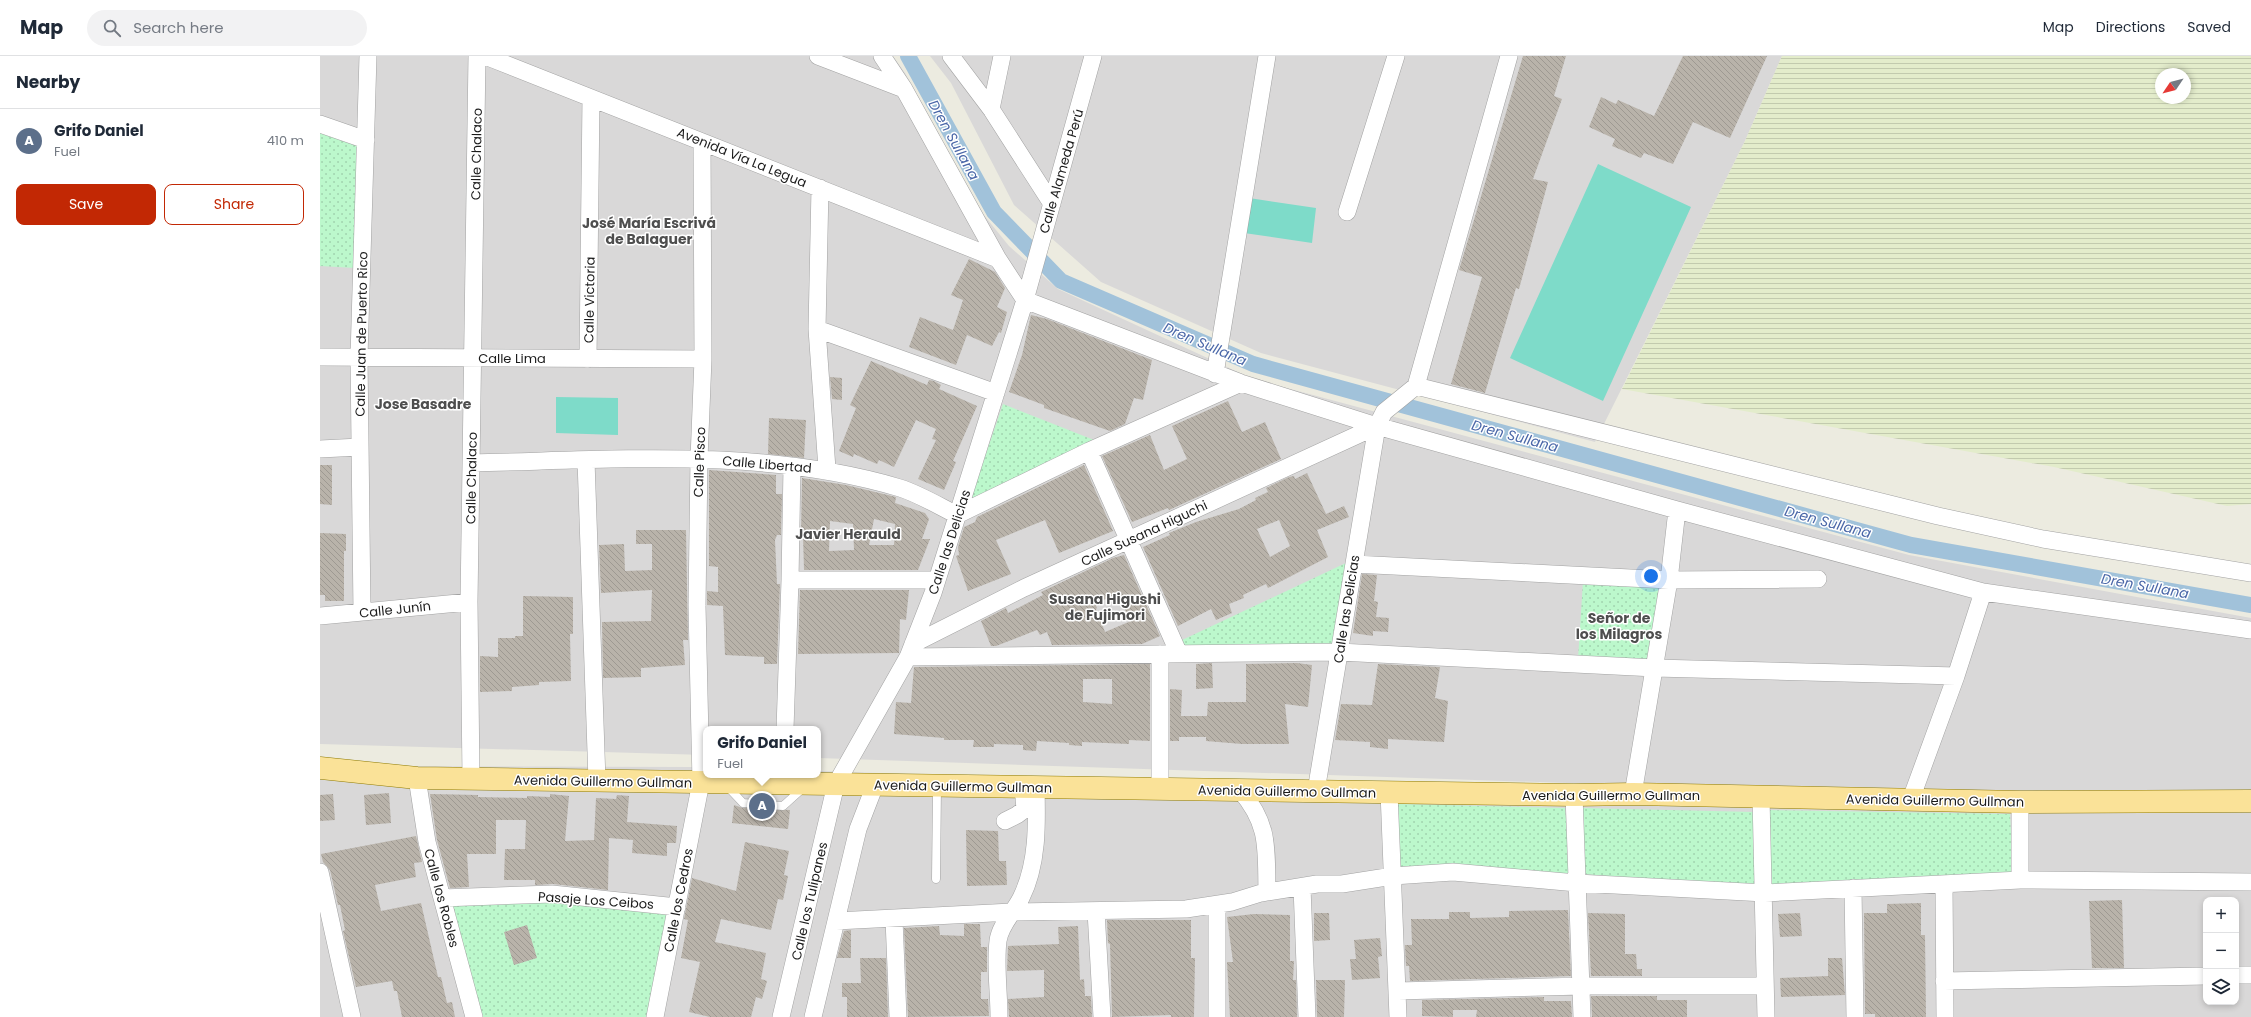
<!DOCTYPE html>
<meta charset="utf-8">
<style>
body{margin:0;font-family:Poppins,sans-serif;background:#f2f2f3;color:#1f2937}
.controls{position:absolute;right:12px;bottom:12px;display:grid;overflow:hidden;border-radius:8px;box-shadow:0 2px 6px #0003}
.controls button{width:36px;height:36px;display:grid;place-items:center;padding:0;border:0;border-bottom:1px solid #e0e1e3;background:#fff;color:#1f2937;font:20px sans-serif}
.compass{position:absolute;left:1835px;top:12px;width:36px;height:36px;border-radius:50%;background:#fff;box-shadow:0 2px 6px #0003;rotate:235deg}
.you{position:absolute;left:1331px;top:520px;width:14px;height:14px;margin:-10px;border:3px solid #fff;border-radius:50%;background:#1a73e8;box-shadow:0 0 0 6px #1a73e833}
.badge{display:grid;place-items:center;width:26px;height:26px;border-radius:50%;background:#c22804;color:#fff;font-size:13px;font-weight:700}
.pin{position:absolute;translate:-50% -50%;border:2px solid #fff;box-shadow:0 1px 4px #0006}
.popup{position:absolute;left:383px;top:670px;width:118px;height:52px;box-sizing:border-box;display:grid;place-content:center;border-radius:8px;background:#fff;filter:drop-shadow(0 1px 3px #0005);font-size:13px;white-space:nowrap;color:#747a83}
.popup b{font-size:15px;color:#1f2937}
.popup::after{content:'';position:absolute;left:50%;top:100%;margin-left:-8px;border:8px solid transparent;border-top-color:#fff}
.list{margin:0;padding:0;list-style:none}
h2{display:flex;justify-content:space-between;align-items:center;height:52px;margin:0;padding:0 16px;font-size:17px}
h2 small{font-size:13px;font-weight:400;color:#747a83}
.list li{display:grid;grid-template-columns:26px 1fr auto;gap:12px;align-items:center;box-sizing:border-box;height:64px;padding:0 16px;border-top:1px solid #e0e1e3}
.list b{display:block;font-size:15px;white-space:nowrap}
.list p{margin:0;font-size:13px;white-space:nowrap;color:#747a83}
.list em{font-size:13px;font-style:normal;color:#747a83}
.actions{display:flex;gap:8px;padding:12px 16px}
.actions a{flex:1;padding:9px 0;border:1px solid #c22804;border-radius:8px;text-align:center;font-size:14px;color:#c22804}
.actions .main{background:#c22804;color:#fff}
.icon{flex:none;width:22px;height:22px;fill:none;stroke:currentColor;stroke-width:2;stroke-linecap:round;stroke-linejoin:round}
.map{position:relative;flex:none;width:1931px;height:961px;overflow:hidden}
header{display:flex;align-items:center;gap:24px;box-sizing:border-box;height:56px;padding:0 20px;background:#fff;border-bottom:1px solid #e0e1e3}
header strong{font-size:19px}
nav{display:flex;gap:22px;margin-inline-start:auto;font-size:14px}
.search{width:280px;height:36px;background:#f2f2f3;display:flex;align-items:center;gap:10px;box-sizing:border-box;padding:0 14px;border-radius:22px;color:#747a83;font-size:15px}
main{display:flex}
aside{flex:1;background:#fff}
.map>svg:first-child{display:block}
.residential{fill:#d9d8d8;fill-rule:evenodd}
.farmland{fill:url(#farmland-rules);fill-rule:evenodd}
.park{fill:url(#park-dots)}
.pitch{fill:#7edbc9}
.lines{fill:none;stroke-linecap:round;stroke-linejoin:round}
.canal{stroke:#a1c2da;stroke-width:16}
.building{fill:url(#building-back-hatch);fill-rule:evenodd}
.lane-casing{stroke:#a2a2a2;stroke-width:9}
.street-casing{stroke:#a2a2a2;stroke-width:18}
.primary-casing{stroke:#8f7b03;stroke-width:23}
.lane{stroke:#fff;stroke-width:8}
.street{stroke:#fff;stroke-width:17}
.primary{stroke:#fae298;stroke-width:22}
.labels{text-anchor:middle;stroke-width:3;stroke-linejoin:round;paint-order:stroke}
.street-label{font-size:13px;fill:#1b1b1b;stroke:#fff}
.water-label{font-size:14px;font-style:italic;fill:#4a67a8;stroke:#fff}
.neighbourhood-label{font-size:14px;font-weight:bold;fill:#4e4e4e;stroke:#fff}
</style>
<header>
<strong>Map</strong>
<div class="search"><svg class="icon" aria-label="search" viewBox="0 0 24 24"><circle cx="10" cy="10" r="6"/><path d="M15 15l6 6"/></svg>Search here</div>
<nav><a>Map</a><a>Directions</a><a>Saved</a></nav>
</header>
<main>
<aside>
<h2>Nearby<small></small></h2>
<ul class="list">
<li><span class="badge" style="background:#5c6f8a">A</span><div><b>Grifo Daniel</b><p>Fuel</p></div><em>410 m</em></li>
</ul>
<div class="actions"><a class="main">Save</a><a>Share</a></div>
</aside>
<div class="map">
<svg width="1931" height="961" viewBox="0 0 1931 961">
<defs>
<pattern id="farmland-rules" width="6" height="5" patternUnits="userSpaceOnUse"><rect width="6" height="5" fill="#e3eccb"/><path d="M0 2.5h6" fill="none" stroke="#c2caae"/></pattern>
<pattern id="park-dots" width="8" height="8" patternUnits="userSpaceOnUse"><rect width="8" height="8" fill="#bcf8cc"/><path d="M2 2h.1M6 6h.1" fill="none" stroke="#a1d4af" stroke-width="1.8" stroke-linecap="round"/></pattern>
<pattern id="building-back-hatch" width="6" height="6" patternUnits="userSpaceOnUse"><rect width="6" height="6" fill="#b9b3aa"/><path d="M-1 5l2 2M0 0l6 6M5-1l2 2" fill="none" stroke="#9e9992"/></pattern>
</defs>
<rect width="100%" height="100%" fill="#ecebe0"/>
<path class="residential" d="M0,0H573L585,17L663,158L689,190L738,233L933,323L1589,499L1931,562V961H0V710L373,711L386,719H498V715L649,720L1544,737L498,702V673H386V699L0,688ZM1886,844H1916V946H1886Z
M610,0H1462L1425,85L1275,386L941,297L781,226L694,149L631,27Z"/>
<path class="farmland" d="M1462,0H1931V448L1907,450L1734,411L1302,333L1425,85ZM1841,18H1865V42H1841Z"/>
<path class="park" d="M0,75L39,88L35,212L0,210Z
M683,348L774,384L649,447Z
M1028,506L1015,588L863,590L860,585Z
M1263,525L1343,528L1331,606L1258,603Z
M1076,748L1245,752L1251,820L1080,812Z
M1263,752L1435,756L1436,831L1263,818Z
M1448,754L1690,758L1693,816L1452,831Z
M239,846L349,857L328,961H160L129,849Z"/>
<path class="pitch" d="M1278,108L1371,151L1283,345L1190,302Z
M929,142L996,152L992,187L924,177Z
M236,341L298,342V379L236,377Z"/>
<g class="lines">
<path class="canal" d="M588,0L674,156L741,225L933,308L1591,489L1931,549"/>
</g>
<path class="building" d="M1203,0H1246L1234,40L1242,43L1213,123L1228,126L1199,233L1196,232L1165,337L1131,328L1162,221L1139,214Z
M1363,0H1447L1410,82L1373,66L1353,108L1324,97L1321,102L1292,90L1295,83L1269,71L1281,41L1296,48L1298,44L1334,60Z
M649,203L675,216L685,232L677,251L687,256L681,277L679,276L672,290L647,279L636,309L589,291L600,261L633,274L643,244L631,239Z
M711,259L727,263L832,304L823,344L814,342L805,368L790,375L724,352V349L689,336L702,299Z
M551,305L607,329L609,324L614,325L621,329L619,333L657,350L633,405L636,406L624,434L598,423L616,384L612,383L616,373L596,364L574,411L559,404L557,408L534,398L533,401L519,395L536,352L530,349Z
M510,321L522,322V344L512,343Z
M908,345L922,376L945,366L961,403L849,454L848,452L812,466L782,400L830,379L844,414L867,403L852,370Z
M449,362L486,364L484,402L448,398Z
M0,409H12V449L0,448Z
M764,409L793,475L739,497L725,464L676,484L691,518L648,535L636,500L639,499L638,491L644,471L655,466L657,461Z
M389,414L456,419V438H462L461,479H457L455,484L457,528H460L457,608H444V601L405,599L403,550L387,549V535L398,536V511L389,510Z
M987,417L1006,458L1024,450L1029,461L997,474L1008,501L948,532L946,528L923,539L924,542L909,548L912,557L896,564L891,553L858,570L823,491L850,479L849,477L876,466L919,453L936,444L935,442L948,436L946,432L969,421L974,420L975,423ZM959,464L970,490L950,501L937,473Z
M482,422L526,429L576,441L575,447L605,457L609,463L602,483H610L598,514H484L483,479H481ZM554,463L575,468L574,489H549ZM510,465L533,468L534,494L509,495Z
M316,474H366L368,584H363L365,609L321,612V621L283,622L282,566L331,565L332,534L281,537L279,489L304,488L305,515L332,514V488H316Z
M0,477L26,478V495H24V545H5V539H0Z
M804,499L840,580L822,588L732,589L727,576L720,579L717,574L676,590H671L661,565L686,552L688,557L723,539L721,536L793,502ZM797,539L811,565L785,576L776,553L777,552L775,547Z
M1042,518L1057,519L1054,545L1058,546L1056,561L1069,562L1068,576L1053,575V580L1033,577Z
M480,534H589L586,564L580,563L579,597L478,598Z
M203,540L253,541V578H250L251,625L219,626V629L192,631V635L160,636V600L178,601V582H195V580H203Z
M892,607L893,632L876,633V608Z
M977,607L992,609L988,651L965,648L969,688H922L886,685V681H859V685H850V633L862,634L861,660H887L888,646H926V608Z
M830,608V685L809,684V688L762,686V690L749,689V687L717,685L716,695L703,694V689L674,688V691H653L654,684H624V682L574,678L576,646L591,647L594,611ZM763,623H792V648L763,646Z
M1058,608L1120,611L1115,642L1128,645L1124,686L1068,683V693L1050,691V686L1015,684L1021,648L1052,649Z
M69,737L71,767L46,769L44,739Z
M13,738L15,764L0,765V739Z
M110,738L158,739V741L207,742V740L230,741V738L249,740L245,785L274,784L276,742L296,743L297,739L309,740L307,766L357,770L356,787H347V800L312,797L313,784L289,782L288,834L233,828L215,829V824H184L185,793H205L206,764H176V798H147L149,831L130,832L117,784Z
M414,749L423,752L470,754L468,773L412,767Z
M646,774L678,775L679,805H686L687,829L647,830Z
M96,780L102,806L94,807L96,821L55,829L61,855L101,847L118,921H121L127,947L132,946L135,961H82L77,935H74L72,925L36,931L23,875L25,874L20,849H18L10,814L3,806L1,798Z
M425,786L469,795L464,819L468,820L463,844L458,843L451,874L401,863L395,886L446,897L441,923L447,925L442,943L436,941L431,961H390L369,956L380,906L361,902L368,864L364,863L372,822L416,835Z
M1802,844L1804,912H1772L1769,845Z
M1601,847V879H1605L1606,961H1555V958H1545L1544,857H1567V848Z
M1248,854L1251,920L1090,925L1089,910H1086L1085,889H1092L1091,863H1129V856H1150V862L1189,861V855Z
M994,857H1009L1010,884L994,885Z
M1268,857L1305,858V898H1316L1317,913H1322V920H1271Z
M1480,857L1482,880L1460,881L1458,858Z
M934,858L970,859V905H974L973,924H976L977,961H910L907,906H913L907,861Z
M787,864H871V902H875L874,961H851V959L792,961L790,888L788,887Z
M644,868H660L661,891H667V916H661V943H668L669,960L588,961L584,872L619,870L620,879L644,880Z
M207,869L217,902L194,909L184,876Z
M758,870L760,924L764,923L765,940H771L772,961H689L688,943L724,941V914L687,915L688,890L739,888L738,871Z
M531,874V902H517L524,875Z
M1060,882L1062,900L1058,901L1060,922L1032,924L1030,903H1036L1034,884Z
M540,902H566L568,961H527V941H522V927H541Z
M1508,902H1522L1525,939L1461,941L1460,922L1508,920Z
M996,924H1025L1024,961H997Z
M1271,940H1337V944H1367V961H1272Z
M1224,941V945H1251L1252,961H1156L1157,954H1133V961L1102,960V944Z"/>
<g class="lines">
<g class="lane-casing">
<path id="lane" d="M407,730L423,747L463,750L483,732
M616,823L617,731"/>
</g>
<g class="street-casing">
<path id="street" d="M165,0L678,203
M498,0L584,33
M562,0L584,33L678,203L705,244L921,327L1057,370L1357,454L1663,536L1931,574
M631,0L671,53L732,148
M671,53L682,0
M0,68L46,84
M500,132L497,273L507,413
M1027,156L1076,0
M497,273L676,337
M0,301L383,303
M268,303L271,42
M895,318L947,0
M1096,330L1618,460L1723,483L1931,517
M0,393L40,391
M769,395L859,598
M266,404L277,725
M152,407C292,404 443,391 580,432C599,438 619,450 637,459L769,395L921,327
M1034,508L1349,524L1498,523
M470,524H617
M42,556L39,301L48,0
M0,560L149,546
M593,588L704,532L1057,370
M840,598V733
M588,601L1019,596L1335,612L1636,620
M465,673L470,524L472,411
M97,722L107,786L154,961
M151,723L149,546L157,0
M920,734C950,769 946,792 947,836
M996,735L1057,370L1064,356L1096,330L1189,0
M1069,736L1078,961
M1313,738L1349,524L1357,454
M1254,739L1262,961
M1441,741L1446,961
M1591,743L1636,620L1663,536
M685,765L697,759L705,753L703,731
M0,816L32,961
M1700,824V746
M1624,828L1625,961
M982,831L987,961
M1533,832L1535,961
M122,842L232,838L357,851
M897,849V961
M776,855L782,961
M574,863L578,961
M516,865L692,856L866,853L912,846L941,837L997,828H1022L1073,820L1133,816L1257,827L1445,837L1700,824L1931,826
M1916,919H1931
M1624,925L1886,920
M1078,935L1262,930H1445
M335,961L381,726L377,550L379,403L383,303L382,86
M461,961L516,728L588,601L613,537L705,244L773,0
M493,961L538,773L555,729
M679,961C679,936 675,909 678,885C680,869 694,856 701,842C718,808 717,768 716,731"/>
</g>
<g class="primary-casing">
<path id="primary" d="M0,712L97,722L1254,739L1313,738L1700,746L1931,745"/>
</g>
<use href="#lane" class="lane"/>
<use href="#street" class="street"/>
<use href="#primary" class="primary"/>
</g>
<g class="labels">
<g class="street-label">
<text transform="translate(156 98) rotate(-89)" y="5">Calle Chalaco</text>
<text transform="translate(422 101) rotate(22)" y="5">Avenida Vía La Legua</text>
<text transform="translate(741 115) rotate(-74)" y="5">Calle Alameda Perú</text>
<text transform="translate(269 244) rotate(-89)" y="5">Calle Victoria</text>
<text transform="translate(41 278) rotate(-89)" y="5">Calle Juan de Puerto Rico</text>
<text x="192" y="307">Calle Lima</text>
<text transform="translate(379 406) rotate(-88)" y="5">Calle Pisco</text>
<text transform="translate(447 408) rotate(5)" y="5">Calle Libertad</text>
<text transform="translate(151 422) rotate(-89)" y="5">Calle Chalaco</text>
<text transform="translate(824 477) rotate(-25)" y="5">Calle Susana Higuchi</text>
<text transform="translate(629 486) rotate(-72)" y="5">Calle las Delicias</text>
<text transform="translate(75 553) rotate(-6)" y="5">Calle Junín</text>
<text transform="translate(1026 553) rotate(-81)" y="5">Calle las Delicias</text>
<text transform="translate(283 725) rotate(1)" y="5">Avenida Guillermo Gullman</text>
<text transform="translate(643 730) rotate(1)" y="5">Avenida Guillermo Gullman</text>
<text transform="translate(967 735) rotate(1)" y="5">Avenida Guillermo Gullman</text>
<text x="1291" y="744">Avenida Guillermo Gullman</text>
<text transform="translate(1615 744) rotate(1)" y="5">Avenida Guillermo Gullman</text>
<text transform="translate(122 842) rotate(75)" y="5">Calle los Robles</text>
<text transform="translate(276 844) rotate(4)" y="5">Pasaje Los Ceibos</text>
<text transform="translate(358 844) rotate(-79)" y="5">Calle los Cedros</text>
<text transform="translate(489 845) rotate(-77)" y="5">Calle los Tulipanes</text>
</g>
<g class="water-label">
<text transform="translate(634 84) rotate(61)" y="5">Dren Sullana</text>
<text transform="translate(885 288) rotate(23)" y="5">Dren Sullana</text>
<text transform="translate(1195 380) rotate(15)" y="5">Dren Sullana</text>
<text transform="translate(1508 466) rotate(15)" y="5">Dren Sullana</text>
<text transform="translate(1825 530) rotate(10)" y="5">Dren Sullana</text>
</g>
<g class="neighbourhood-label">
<text x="329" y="172">José María Escrivá<tspan x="329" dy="16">de Balaguer</tspan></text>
<text x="103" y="353">Jose Basadre</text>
<text x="528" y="483">Javier Herauld</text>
<text x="785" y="548">Susana Higushi<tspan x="785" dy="16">de Fujimori</tspan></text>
<text x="1299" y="567">Señor de<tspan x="1299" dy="16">los Milagros</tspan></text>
</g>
</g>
</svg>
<div class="controls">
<button>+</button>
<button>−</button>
<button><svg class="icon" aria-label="layers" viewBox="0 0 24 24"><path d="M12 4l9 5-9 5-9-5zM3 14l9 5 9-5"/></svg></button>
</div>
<svg class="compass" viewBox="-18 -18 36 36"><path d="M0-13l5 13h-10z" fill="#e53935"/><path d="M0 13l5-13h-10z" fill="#747a83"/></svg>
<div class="you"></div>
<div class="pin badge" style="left:442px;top:750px;background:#5c6f8a">A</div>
<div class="popup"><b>Grifo Daniel</b>Fuel</div>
</div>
</main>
